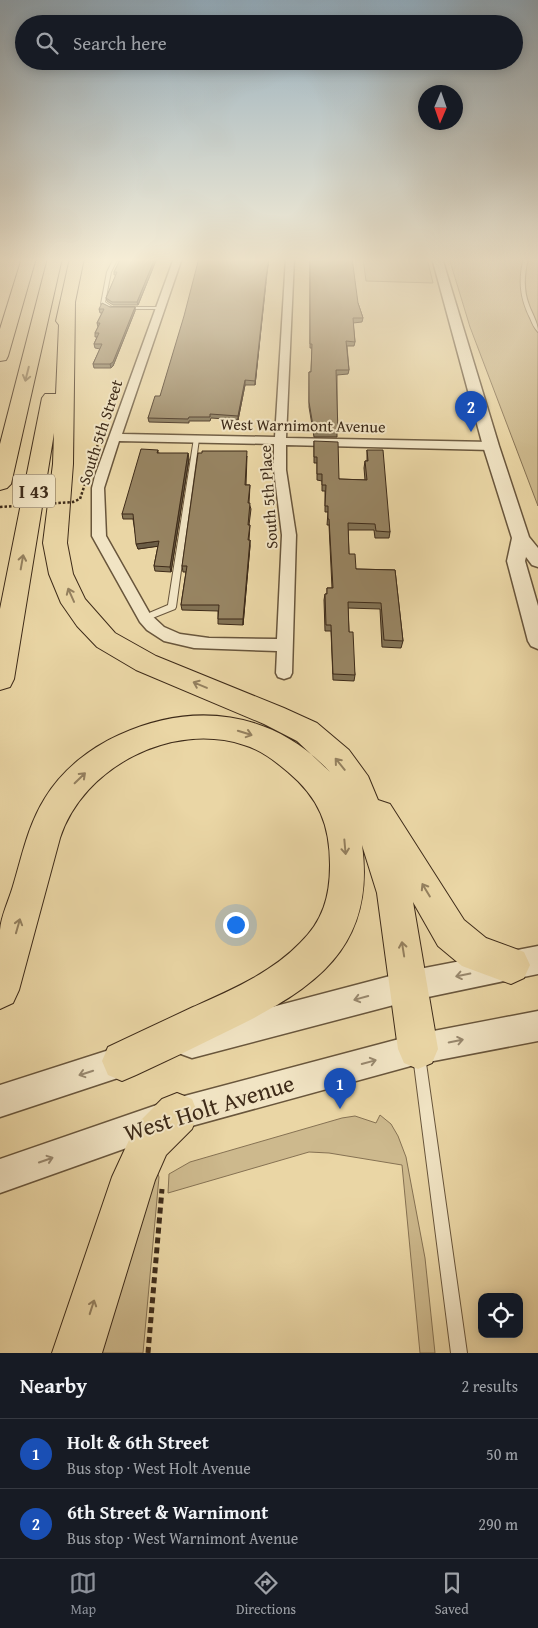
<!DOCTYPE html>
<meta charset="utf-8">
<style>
body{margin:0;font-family:"Gentium Book Plus",serif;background:#20242c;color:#f1f3f6}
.controls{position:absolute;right:15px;bottom:15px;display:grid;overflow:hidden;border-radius:10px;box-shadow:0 2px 12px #0003}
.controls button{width:45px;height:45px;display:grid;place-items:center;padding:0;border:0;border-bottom:1px solid #363941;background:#171b24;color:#f1f3f6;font:25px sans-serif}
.compass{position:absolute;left:418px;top:85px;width:45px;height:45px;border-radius:50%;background:#171b24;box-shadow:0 2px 12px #0003;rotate:182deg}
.you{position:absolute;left:235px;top:924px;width:18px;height:18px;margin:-12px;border:4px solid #fff;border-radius:50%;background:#1a73e8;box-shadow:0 0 0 8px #1a73e833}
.badge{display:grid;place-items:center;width:32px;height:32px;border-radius:50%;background:#8c9099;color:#fff;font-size:16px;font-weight:700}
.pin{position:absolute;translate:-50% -41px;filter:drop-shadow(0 1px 2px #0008)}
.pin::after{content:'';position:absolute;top:26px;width:18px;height:15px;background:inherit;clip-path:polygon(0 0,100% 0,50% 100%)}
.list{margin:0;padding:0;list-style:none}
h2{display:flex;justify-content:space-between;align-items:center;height:65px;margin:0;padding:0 20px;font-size:21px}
h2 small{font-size:16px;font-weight:400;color:#9ea1a6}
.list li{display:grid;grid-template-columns:32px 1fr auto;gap:15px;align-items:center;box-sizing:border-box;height:70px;padding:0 20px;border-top:1px solid #363941}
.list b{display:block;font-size:19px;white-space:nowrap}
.list p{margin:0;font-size:16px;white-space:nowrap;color:#9ea1a6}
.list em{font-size:16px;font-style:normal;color:#9ea1a6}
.icon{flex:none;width:28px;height:28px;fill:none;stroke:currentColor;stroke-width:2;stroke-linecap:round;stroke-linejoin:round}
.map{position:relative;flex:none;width:538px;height:1353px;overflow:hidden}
.search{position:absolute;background:#171b24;box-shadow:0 2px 12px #0003;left:15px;right:15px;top:15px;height:55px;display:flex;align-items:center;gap:12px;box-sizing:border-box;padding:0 18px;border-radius:28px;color:#9ea1a6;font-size:19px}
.sheet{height:205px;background:#171b24}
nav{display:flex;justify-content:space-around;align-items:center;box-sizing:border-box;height:70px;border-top:1px solid #363941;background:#171b24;font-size:14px;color:#9ea1a6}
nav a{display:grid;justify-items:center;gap:2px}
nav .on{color:#8c9099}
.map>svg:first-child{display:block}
.green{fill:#cdb98d;stroke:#867253}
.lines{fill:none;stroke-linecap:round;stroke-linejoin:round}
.service-casing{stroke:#69563c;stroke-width:2}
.minor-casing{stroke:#69563c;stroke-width:3}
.tertiary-casing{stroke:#69563c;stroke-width:3}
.motorway-casing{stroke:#3e2b19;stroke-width:2}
.path{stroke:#3e2b19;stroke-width:5;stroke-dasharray:6 4;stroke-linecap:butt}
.service{fill:#f1e4c4;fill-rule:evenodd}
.minor{fill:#f1e4c4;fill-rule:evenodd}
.tertiary{fill:#f1e4c4;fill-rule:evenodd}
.motorway{fill:#ead6a5;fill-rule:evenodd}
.path-bridge{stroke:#3e2b19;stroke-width:2.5;stroke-dasharray:2.5 2;stroke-linecap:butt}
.wall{fill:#827254;stroke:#3e2b19}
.shaded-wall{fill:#6a5c45;stroke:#3e2b19}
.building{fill:#978462;stroke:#3e2b19}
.oneway{stroke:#94805f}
.oneway2{stroke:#98886e}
.labels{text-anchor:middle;stroke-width:4;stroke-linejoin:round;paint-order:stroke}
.far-street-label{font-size:16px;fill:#3e2b19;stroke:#f1e4c4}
.shield{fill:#f1e4c4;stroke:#74624c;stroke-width:1}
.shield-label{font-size:19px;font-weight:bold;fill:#3e2b19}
.near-street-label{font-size:24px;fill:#3e2b19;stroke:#f1e4c4}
</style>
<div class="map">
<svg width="538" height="1353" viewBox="0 0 538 1353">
<rect width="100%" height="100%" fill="#ead6a5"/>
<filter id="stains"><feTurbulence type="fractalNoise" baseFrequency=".004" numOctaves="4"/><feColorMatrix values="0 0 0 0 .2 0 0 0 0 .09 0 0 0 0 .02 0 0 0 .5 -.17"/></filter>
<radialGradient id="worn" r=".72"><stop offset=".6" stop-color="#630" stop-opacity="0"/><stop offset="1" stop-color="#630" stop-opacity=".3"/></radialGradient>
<path class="green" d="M363,258H427L433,283L366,281Z
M449,258H538V506L470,327Z
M380,1115L391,1124L398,1136L406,1157L425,1258L435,1353H420L402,1165L329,1153L309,1152L168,1193L169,1174L190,1162L342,1118L355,1116L376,1123Z
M157,1172L159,1177L143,1353H92Z"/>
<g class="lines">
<g class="service-casing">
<path id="service" d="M114,258H118L111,272L105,302L112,307H161V309H111L101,304L107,272Z
M524,258H528C524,275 523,290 529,305C532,314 538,322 538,332C534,328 532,323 530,318C520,298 518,280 524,258Z
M194,438L199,439L176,607L175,609L145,621L141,618L142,616L168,605Z
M419,1050L424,1051L425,1056L467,1353H451L413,1056L414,1051Z"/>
</g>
<g class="minor-casing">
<path id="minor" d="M174,258H182L122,434L275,437L286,258H294L286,438L491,442L497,446L491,450L286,445V470L296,535L292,673L290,677L284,679L278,677L276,673L277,651L194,648L164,641L147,630L140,622L92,536V488L95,476ZM119,441L274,444V470L282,535L277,639L209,638L180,634L164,627L150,614L106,536L104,488Z"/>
</g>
<g class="tertiary-casing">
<path id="tertiary" d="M432,258H442L499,446L529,537L538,548V567L532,565L526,557L525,561L538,606V649L531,646L528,641L507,561L512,538L483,446Z
M538,946V974L409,1001L192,1058L181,1054L177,1043L181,1032L192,1028L409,971Z
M538,1011V1041L418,1064L177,1130L0,1193V1159L177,1098L418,1034Z
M131,1043L142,1048L147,1059L142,1070L0,1117V1085Z"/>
</g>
<g class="motorway-casing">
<path id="motorway" d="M22,258H36L8,356L6,360L0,361V329Z
M48,258H62L11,484L7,488L0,490V444Z
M70,258H84L75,302L73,464L67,543L73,574L85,599L115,633L156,656L284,708L317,723L349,750L368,776L378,800L390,804L464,920L486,938L524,952L530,965L524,978L511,984L462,966L438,946L413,902L438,1049L432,1063L418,1069L404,1063L398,1049L377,893L362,845C376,948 314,989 232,1029C200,1045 168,1060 136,1075L122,1081L108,1075L102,1061L108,1047C136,1034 165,1020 193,1007C231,990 271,973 300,943C323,921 330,896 330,865C330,825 319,798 288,772C275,761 261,750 244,745C172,721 83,767 60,838L19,990L13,1003L0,1009C0,983 0,956 0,930C1,916 9,900 13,886C22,856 28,825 45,798C62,770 90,748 119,735C193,701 272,710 330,772L297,741L264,724L136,670L97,647L77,626L61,603L49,574L43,543L53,464L54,433L14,679L10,687L0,690V609L42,398L45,394H56L59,325L56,321Z
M177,1093L192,1099L198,1114L192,1129L166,1155L155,1180L102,1353H52L112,1177L136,1125L162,1099Z"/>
</g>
<path class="path" d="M148,1353L162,1189"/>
<use href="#service" class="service"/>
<use href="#minor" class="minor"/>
<use href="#tertiary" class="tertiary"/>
<use href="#motorway" class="motorway"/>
<path class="path-bridge" d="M0,507L73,502L80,499L98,444"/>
</g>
<path class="wall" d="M121,258H157L138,305H113L107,301L106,298L116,275H114V272Z
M310,258L358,303L363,318L362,322L353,323L355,342L354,346H347L349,370L348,374L337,375V437H314L309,407V372H311L312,348H310Z
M266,282L255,385H245L238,420L211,418L210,421H189V423L149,422L148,418L160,396Z
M110,307H135V311L113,366L111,368H94L93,364L100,349L95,348L94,344L97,337H95V333L98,327L97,323L102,313H100L99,309Z
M314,441L339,479L365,480L364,468L365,461H367V450L390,532L389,538H375L374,530H348L349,554L356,569L395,570L403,641L401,648L382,647L380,609L348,608L349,632L355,675L354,681L333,680L331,631H325L324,600L325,594H327V588H332L329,525H327L328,512H325V491H322V481L317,480V463H314Z
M158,450V453L189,459L171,572L155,571L154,566L158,546L138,549L133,519H123L122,514Z
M247,456L246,485H250L249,503L251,509L249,525H250L249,540L250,546L243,625L218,624V611L182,610L181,605L186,572H183L182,566Z"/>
<path class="shaded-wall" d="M155,258H157L138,305L137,302Z
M269,258L266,282L255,385L266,278Z
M135,307V311L113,366L111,368L110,364Z
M245,380V385L238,420V416Z
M188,453L189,459L171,572L170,567Z
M250,540V546L243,625V619Z
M159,541L160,546L138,549L136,544Z"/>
<path class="building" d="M121,258H155L137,302H112L106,298L117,272H114Z
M199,258H269L266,278L255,381L245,380L238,416L210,414V417H189L188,419L148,418L155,396H160L184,316Z
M310,258H352L358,303L363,318H353L355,342L346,341L349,370H336L338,432H314L309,402V372H311L312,344H310Z
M102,303L110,307H135L113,362L110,364H93L102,344H94L99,333H95L100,323H97L104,309H99Z
M314,441L338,442L339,479L367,480L365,461H368L367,450H383L390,532L376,531L375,524L348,523L349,554H355L356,569L395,570L403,641L384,640L381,603L348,602L349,632H353L355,675L333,674L331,625H326L325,594H327V588H333L329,519H328V506H325L326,485H322V474H317V457H314Z
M141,449L158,450L157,453H188L170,567L154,566L159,541L136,544L133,514H122Z
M202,451H247L245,485H250L248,503H250L248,525H250L248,540H250L243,619H218L219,605H181L187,566H182L198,453H202Z"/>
<defs><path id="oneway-shaft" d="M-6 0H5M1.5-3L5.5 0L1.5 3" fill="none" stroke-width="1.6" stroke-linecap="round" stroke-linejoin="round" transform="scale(1.25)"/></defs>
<g class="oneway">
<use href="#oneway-shaft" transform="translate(27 374) rotate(104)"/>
<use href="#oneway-shaft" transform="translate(22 562) rotate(-80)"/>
<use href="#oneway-shaft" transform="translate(71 595) rotate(-114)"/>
<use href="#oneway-shaft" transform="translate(200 685) rotate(-157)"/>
<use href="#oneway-shaft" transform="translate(245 733) rotate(17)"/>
<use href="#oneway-shaft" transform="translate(340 764) rotate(-129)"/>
<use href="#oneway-shaft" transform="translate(80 778) rotate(-44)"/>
<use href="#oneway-shaft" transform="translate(345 847) rotate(85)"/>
<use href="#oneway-shaft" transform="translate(426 890) rotate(-121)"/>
<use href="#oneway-shaft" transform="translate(18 926) rotate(-74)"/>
<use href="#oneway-shaft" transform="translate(403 949) rotate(-99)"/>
<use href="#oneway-shaft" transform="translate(92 1307) rotate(-72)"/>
</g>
<g class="oneway2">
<use href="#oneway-shaft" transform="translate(463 975) rotate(169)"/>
<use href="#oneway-shaft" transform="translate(361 998) rotate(165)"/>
<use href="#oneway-shaft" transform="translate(456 1041) rotate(-11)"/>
<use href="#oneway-shaft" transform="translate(369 1062) rotate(-15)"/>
<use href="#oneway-shaft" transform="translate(86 1073) rotate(162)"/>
<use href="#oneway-shaft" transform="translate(46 1160) rotate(-19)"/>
</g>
<linearGradient id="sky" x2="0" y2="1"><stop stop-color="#91aaba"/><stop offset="0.58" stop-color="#f6edd6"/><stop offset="1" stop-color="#f6edd6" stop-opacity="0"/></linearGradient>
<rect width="538" height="448" fill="url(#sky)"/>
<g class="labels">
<g class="far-street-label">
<text transform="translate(303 425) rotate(1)" y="6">West Warnimont Avenue</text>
<text transform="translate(100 432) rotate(-72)" y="6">South 5th Street</text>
<text transform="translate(268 497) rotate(-94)" y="6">South 5th Place</text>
</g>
<rect class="shield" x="13" y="474.5" width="42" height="33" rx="4"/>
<g class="shield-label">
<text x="34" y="498">I 43</text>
</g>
<g class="near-street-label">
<text transform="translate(209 1108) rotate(-17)" y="8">West Holt Avenue</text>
</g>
</g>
<rect width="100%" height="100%" filter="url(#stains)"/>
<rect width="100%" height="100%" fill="url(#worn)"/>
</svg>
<div class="controls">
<button><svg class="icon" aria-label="locate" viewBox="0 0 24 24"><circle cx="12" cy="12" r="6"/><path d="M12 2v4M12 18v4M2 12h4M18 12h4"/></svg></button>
</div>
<svg class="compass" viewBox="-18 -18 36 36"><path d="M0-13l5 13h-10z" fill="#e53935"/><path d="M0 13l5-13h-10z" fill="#9ea1a6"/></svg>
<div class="you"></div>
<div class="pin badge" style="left:340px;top:1109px;background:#1a4fb4">1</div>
<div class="pin badge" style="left:471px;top:432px;background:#1a4fb4">2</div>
<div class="search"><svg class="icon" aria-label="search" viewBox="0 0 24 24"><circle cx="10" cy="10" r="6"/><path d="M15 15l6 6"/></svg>Search here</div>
</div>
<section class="sheet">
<h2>Nearby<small>2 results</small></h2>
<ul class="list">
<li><span class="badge" style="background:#1a4fb4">1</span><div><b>Holt &amp; 6th Street</b><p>Bus stop · West Holt Avenue</p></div><em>50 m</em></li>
<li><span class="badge" style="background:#1a4fb4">2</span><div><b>6th Street &amp; Warnimont</b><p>Bus stop · West Warnimont Avenue</p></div><em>290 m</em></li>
</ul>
</section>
<nav>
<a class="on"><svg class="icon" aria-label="map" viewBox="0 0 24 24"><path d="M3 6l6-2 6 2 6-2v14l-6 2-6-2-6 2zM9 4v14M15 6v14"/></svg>Map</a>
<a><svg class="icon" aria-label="directions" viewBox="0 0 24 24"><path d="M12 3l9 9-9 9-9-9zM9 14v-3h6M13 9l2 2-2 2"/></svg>Directions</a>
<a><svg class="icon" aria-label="saved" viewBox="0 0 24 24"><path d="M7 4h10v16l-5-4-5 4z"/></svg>Saved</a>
</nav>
